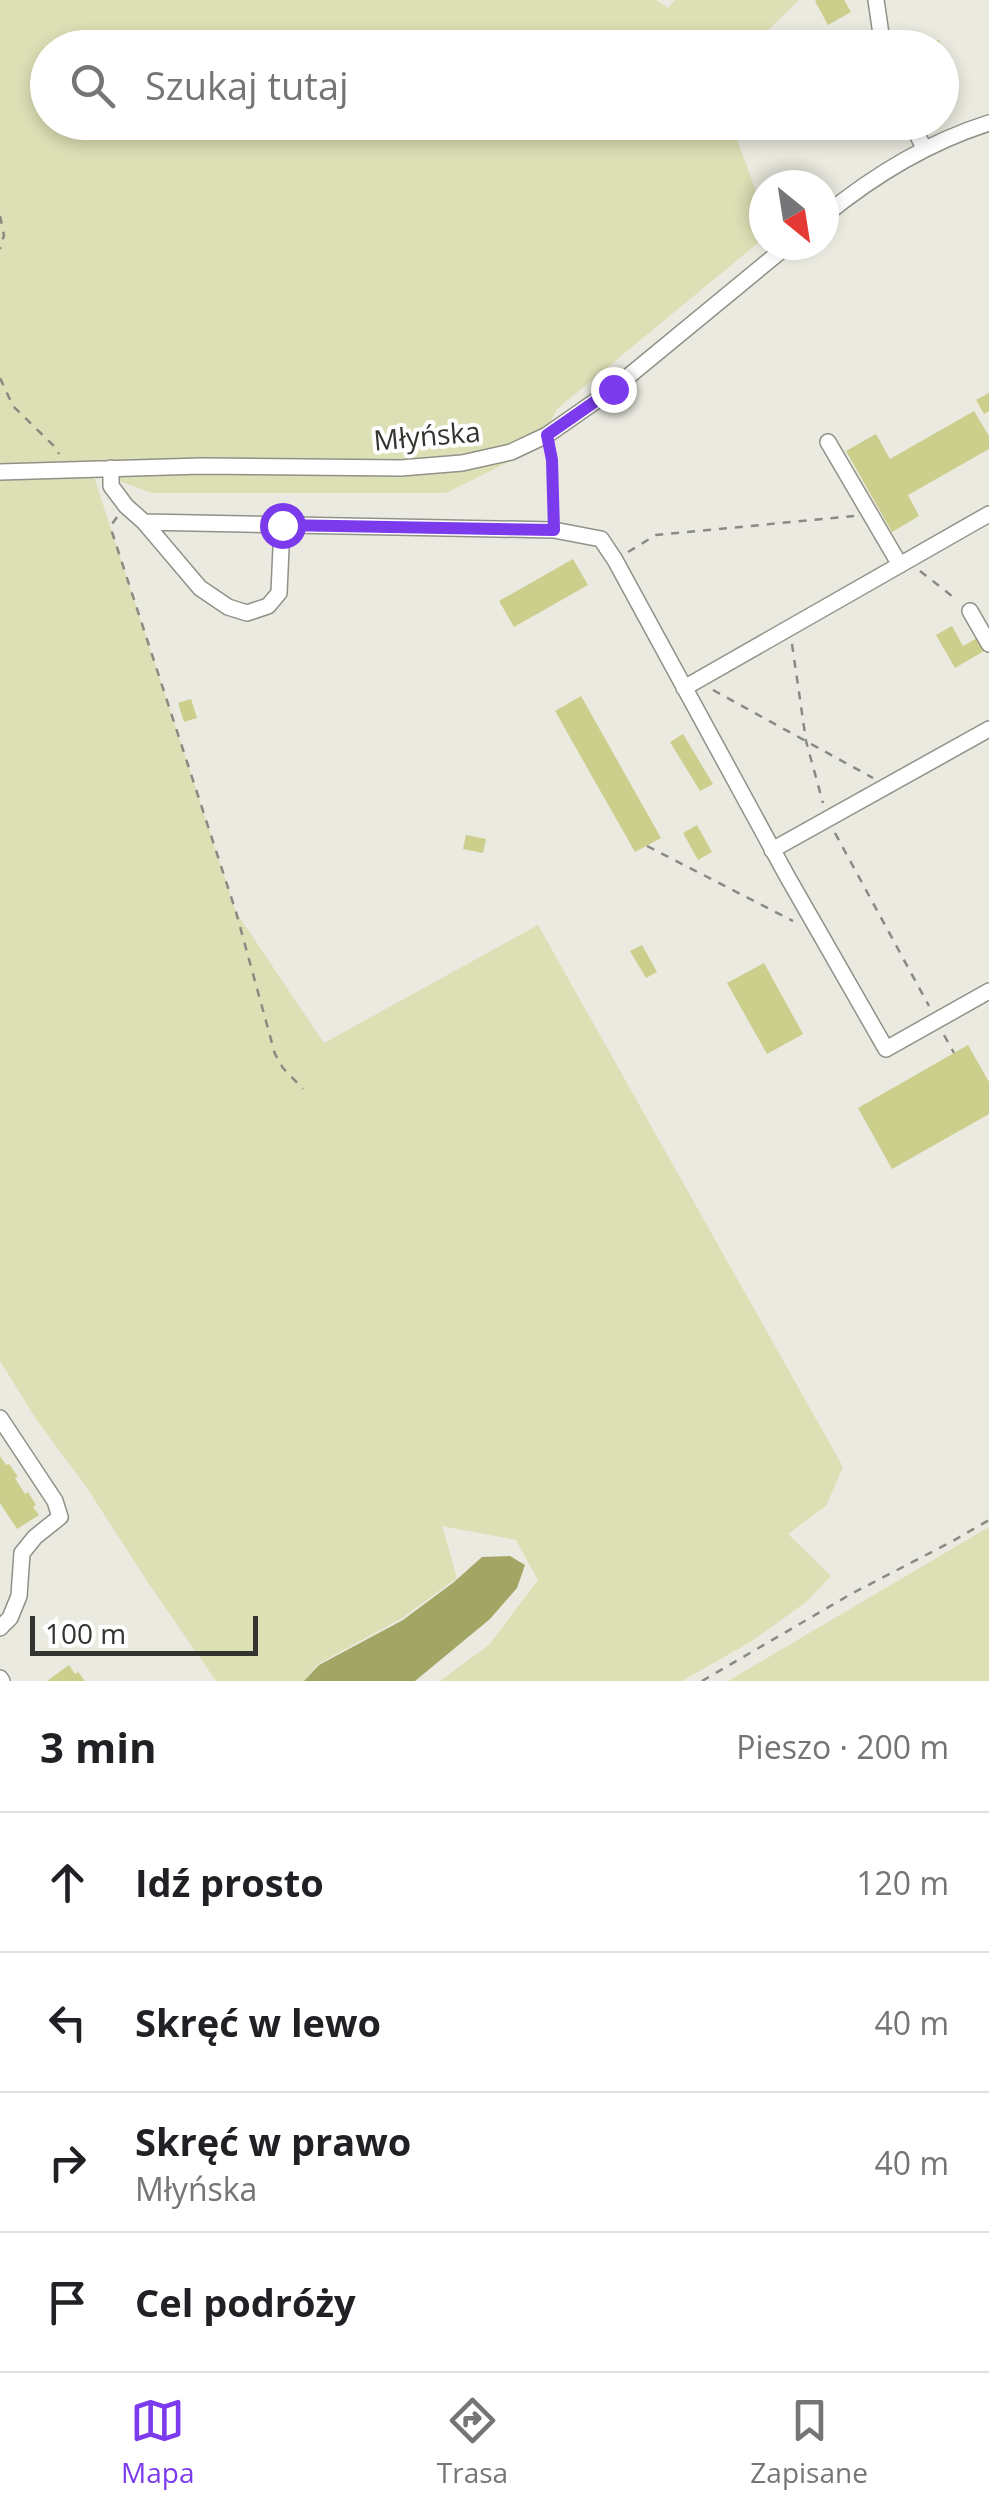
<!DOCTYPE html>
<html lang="pl">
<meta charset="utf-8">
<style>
body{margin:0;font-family:"Open Sans",sans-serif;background:#f6f6f6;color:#202124}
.compass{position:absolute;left:749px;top:170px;width:90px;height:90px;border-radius:50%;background:#fff;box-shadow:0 5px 15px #0003;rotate:150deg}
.scale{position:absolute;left:30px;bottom:25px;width:228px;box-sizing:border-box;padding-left:10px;border:5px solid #33332f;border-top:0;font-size:28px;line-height:35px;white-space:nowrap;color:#33332f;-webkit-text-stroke:8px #fff;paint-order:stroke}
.stop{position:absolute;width:30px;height:30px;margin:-22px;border:8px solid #7c3aed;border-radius:50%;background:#fff}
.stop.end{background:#7c3aed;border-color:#fff;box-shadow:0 2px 10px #0008}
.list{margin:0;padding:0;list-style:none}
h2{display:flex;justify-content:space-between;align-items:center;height:130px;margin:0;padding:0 40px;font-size:42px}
h2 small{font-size:32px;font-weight:400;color:#757577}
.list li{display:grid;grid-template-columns:65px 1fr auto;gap:30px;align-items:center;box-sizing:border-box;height:140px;padding:0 40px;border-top:2px solid #e0e0e0}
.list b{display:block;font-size:38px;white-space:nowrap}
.list p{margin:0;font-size:32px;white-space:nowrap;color:#757577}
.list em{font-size:32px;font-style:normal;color:#757577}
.icon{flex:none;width:55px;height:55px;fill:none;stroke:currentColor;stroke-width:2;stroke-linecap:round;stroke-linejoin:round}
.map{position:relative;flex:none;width:989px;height:1681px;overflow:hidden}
.search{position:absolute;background:#fff;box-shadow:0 5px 15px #0003;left:30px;right:30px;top:30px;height:110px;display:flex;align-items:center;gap:25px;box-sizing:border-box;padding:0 35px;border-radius:55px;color:#757577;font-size:38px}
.sheet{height:690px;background:#fff}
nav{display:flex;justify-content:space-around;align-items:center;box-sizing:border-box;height:140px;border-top:2px solid #e0e0e0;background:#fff;font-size:28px;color:#757577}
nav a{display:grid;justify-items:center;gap:5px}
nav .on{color:#7c3aed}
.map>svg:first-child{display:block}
.green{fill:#dddfb5}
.water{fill:#a3a564}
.building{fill:#ccce8b}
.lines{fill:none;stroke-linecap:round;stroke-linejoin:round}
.street-casing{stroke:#919188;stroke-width:18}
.path{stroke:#8a8a83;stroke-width:2.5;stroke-dasharray:8 8;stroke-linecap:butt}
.street{stroke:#fff;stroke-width:15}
.route{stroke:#7c3aed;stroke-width:12}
.labels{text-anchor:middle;stroke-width:8;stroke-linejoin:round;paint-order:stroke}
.street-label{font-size:28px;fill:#33332f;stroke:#fff}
</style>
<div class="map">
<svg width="989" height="1681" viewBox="0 0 989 1681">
<rect width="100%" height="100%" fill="#eaeae0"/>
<path class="green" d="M0,0H656L668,8L675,0H799L751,47L48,48V122L731,123L764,213V238L557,409L537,448L446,493H152L92,471L236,912L324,1043L538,925L843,1467L826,1506L788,1534L831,1576L806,1602L752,1641L682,1681H440L489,1645L538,1580L516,1540L442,1526L457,1578L402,1618L318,1664L304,1681H216L149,1584L87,1488L36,1419L0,1361Z
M989,1527V1681H728Z"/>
<path class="water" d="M510,1556L525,1565L517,1588L490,1619L415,1681H304L319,1665L403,1620L454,1582L482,1557Z"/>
<path class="building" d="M817,0H844L851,12L828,25L815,1Z
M939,40L941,48H916V46Z
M942,53L951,82L942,84Z
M989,393V411L984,414L976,400Z
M974,411L989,436V449L908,495L919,516L892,532L846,451L876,434L890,459Z
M573,559L588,585L514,627L499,601Z
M952,626L963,646L977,638L984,651L955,668L936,635Z
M581,696L661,838L635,852L555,711Z
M191,699L197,718L184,722L178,703Z
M683,734L713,784L700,791L670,742Z
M697,825L712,852L698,860L683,833Z
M466,835L486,839L483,853L463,849Z
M642,945L657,972L646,978L630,951Z
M764,963L803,1034L767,1054L727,983Z
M968,1045L989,1082V1114L892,1169L858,1108Z
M0,1456L6,1465L9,1464L18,1477L15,1478L25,1494L28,1492L36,1505L33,1507L39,1515L17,1529L0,1503Z
M69,1665L75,1674L78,1672L85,1681H47Z"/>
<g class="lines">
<g class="street-casing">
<path id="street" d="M876,0L883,48
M911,122L924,148
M824,216C873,176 929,142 989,123
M828,442L900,565
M111,468V486L126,506L144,522L554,530L601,539L615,560L787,876L886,1049L989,991
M0,472L201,466L401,468L462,463L511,452L547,435L613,389L788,245
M144,522L200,588L228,607L247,613L268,606L279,593L282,525
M970,611L989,644
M684,688L989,514
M772,850L989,729
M0,1418L55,1501L60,1517L35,1537L22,1553L19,1596L10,1618L0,1628
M0,1678L2,1681"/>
</g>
<path class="path" d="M0,216L4,235L0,249
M0,378L13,406L57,449L59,454
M550,451L554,513
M117,517L112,524V532L236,912L275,1054L283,1068L303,1089
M628,552L656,535L854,516
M920,571L957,600
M792,644L806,741L823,803
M713,690L873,778
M835,833L929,1006
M647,846L793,921
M944,1035L954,1053
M702,1681L851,1594L951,1542L989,1520"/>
<use href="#street" class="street"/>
</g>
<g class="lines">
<path class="route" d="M282,525L554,530L552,460L547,435L613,389"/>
</g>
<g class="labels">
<g class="street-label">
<text transform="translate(427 436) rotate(-5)" y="10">Młyńska</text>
</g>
</g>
</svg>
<svg class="compass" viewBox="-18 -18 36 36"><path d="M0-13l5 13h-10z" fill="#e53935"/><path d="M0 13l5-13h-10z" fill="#757577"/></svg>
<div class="scale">100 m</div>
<div class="stop" style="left:282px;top:525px"></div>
<div class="stop end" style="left:613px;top:389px"></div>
<div class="search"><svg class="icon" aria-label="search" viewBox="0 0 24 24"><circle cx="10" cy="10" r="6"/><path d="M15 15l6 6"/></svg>Szukaj tutaj</div>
</div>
<section class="sheet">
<h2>3 min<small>Pieszo · 200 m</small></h2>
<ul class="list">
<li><svg class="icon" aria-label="ahead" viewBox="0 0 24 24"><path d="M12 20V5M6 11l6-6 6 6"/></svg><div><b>Idź prosto</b></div><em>120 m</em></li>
<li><svg class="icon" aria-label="left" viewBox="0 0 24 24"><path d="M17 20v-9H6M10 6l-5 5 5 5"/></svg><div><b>Skręć w lewo</b></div><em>40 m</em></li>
<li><svg class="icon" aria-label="right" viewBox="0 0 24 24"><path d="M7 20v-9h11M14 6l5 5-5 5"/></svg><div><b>Skręć w prawo</b><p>Młyńska</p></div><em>40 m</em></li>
<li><svg class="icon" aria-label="arrive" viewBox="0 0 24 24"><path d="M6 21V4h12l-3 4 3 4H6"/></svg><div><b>Cel podróży</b></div></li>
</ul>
</section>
<nav>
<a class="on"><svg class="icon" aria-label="map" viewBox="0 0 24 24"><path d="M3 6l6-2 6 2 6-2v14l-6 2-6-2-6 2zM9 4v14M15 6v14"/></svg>Mapa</a>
<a><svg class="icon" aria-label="directions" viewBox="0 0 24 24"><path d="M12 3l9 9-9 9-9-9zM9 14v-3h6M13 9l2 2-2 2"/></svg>Trasa</a>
<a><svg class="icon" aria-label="saved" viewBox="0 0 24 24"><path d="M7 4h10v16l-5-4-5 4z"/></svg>Zapisane</a>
</nav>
